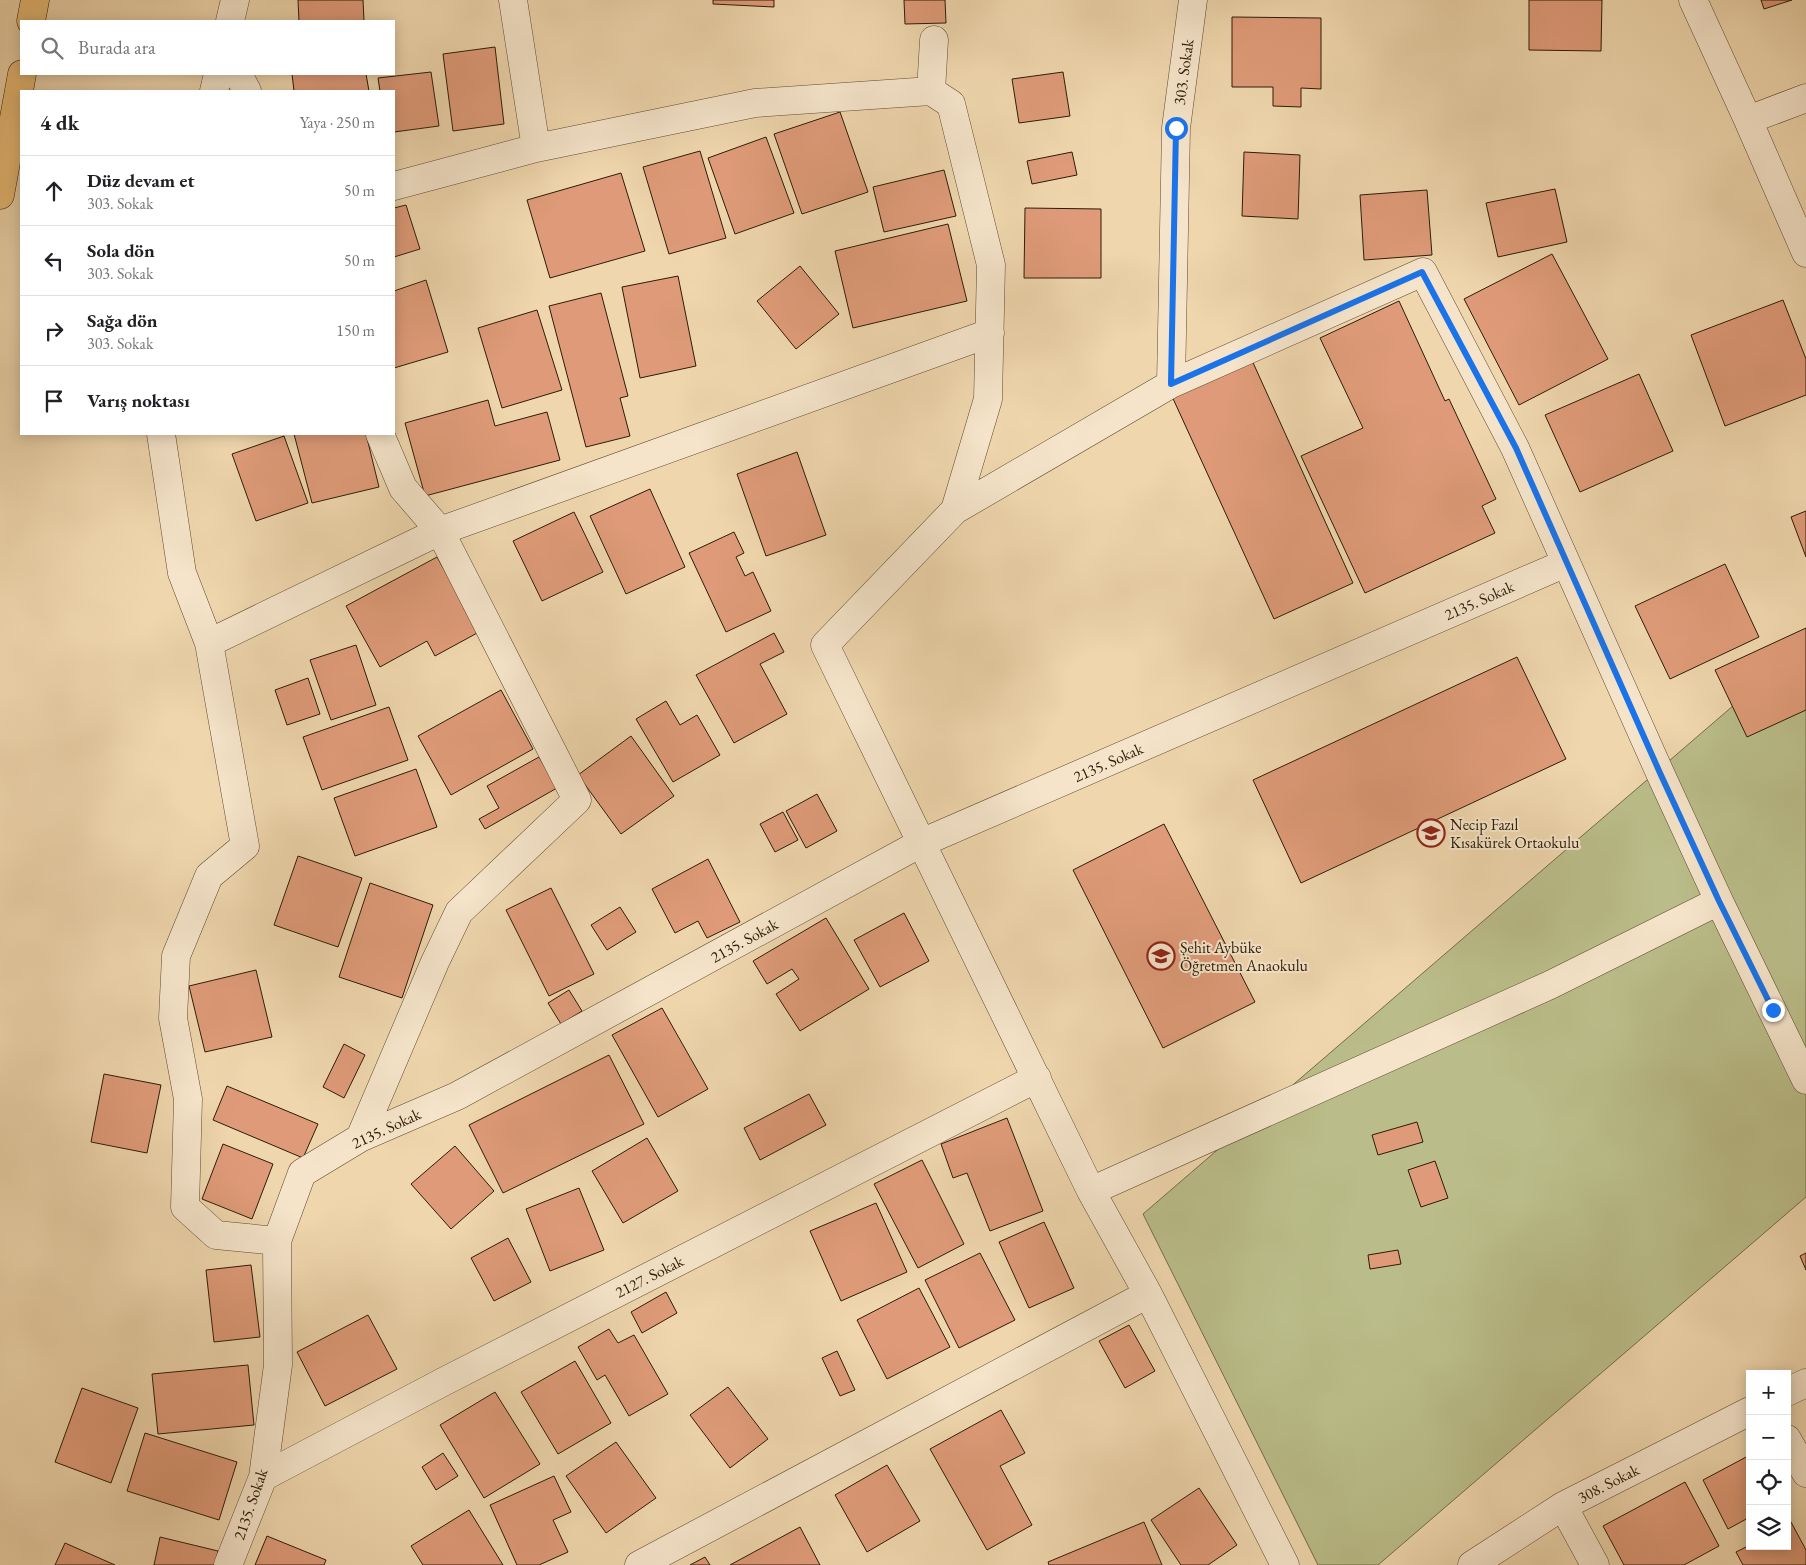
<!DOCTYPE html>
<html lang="tr">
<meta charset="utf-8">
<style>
body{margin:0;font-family:"EB Garamond",serif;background:#f2f2f2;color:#202124}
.controls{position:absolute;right:15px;bottom:15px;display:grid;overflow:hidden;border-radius:0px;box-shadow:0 2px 12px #0003}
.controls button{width:45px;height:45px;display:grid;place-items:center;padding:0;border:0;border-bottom:1px solid #e0e0e0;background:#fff;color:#202124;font:25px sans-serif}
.stop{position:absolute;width:15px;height:15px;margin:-11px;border:4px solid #1a73e8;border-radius:50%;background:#fff}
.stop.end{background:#1a73e8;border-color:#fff;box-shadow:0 1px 5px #0008}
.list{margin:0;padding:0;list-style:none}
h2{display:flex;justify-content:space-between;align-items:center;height:65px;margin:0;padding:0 20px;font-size:21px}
h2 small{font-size:16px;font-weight:400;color:#757577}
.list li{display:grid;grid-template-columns:32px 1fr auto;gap:15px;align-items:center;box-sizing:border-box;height:70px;padding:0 20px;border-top:1px solid #e0e0e0}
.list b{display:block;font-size:19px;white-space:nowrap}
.list p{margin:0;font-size:16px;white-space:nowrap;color:#757577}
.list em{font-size:16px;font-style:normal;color:#757577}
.icon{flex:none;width:28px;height:28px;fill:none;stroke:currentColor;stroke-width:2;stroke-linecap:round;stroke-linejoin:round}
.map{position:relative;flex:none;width:1806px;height:1565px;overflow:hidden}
.search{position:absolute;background:#fff;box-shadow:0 2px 12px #0003;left:20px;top:20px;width:375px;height:55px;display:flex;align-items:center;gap:12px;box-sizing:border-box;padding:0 18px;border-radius:0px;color:#757577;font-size:19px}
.panel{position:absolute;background:#fff;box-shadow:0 2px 12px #0003;left:20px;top:90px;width:375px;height:345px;border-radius:0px}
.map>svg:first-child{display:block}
.green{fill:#babd89;stroke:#736c48}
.building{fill:#df9b79;stroke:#2c1c06}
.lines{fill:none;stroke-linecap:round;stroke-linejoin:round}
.minor-casing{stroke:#5d4a30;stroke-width:29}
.highway-casing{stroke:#2c1c06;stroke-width:29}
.minor{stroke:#f5e4ca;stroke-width:28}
.highway{stroke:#e8bb76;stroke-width:28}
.route{stroke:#1a73e8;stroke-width:6}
.labels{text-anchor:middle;stroke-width:4;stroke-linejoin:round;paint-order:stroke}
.street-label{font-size:16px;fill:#2c1c06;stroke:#f5e4ca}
.poi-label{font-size:16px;fill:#2c1c06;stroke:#f5e4ca;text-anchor:start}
</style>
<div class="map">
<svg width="1806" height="1565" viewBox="0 0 1806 1565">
<rect width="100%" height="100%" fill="#efd6ad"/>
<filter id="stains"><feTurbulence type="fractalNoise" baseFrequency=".004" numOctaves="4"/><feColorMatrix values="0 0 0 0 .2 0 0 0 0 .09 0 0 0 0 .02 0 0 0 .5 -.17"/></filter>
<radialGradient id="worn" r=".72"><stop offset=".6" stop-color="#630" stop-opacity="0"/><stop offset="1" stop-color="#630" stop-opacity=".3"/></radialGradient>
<path class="green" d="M1806,643V1197L1378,1565H1318L1143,1214Z"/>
<path class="building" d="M298,0H363L364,21H299Z
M713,0H774V7L713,4Z
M904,0H945L946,23L905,24Z
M1529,0H1602L1601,51L1529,50Z
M1761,0H1792L1764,9Z
M1232,17L1321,18V89L1301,88V107L1273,106V87H1232Z
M495,47L504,124L453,131L443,54Z
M431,72L439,126L394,132V91H380L378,78Z
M1063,72L1070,116L1019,123L1012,79Z
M292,74H366L369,91H294Z
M840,112L868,192L802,214L774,134Z
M766,137L794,213L735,234L708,158Z
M700,151L726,238L669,254L643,167Z
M1072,152L1077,175L1032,184L1027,161Z
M1244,152L1300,155L1298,219L1242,216Z
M944,170L956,216L884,232L873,187Z
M621,173L645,251L550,278L527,200Z
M1555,189L1567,242L1498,257L1486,203Z
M1427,190L1432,255L1364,260L1360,195Z
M406,205L420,249L394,257V208Z
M1025,208L1101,209V278H1024Z
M948,224L967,301L853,328L835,251Z
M1552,254L1608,359L1519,405L1464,299Z
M800,266L839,314L796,349L757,301Z
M678,276L696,366L640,378L622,287Z
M426,280L448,352L394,368V291Z
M601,293L628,396L620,398L630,436L586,447L549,306Z
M1783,300L1806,359V395L1725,426L1691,335Z
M1399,301L1445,401L1449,399L1496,499L1482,506L1495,533L1365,593L1301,456L1363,428L1320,338Z
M537,310L562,390L502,408L478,328Z
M1250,356L1353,583L1274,619L1170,392Z
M1639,374L1673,451L1580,492L1545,415Z
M488,400L495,426L547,412L560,460L425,496L405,423Z
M294,434H366L379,487L312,503Z
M284,436L308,503L256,521L232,454Z
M797,452L826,535L766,556L737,474Z
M650,489L685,567L626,594L590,516Z
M1806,511V557L1791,517Z
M574,512L603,572L542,601L513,541Z
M734,532L744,553L736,557L745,576L753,572L771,611L726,632L689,553Z
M437,557L479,632L435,656L427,641L380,667L346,606Z
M1725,564L1759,637L1670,679L1635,606Z
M1806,628V710L1747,737L1715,670Z
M774,633L784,652L760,664L787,714L734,743L696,675Z
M356,645L376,705L331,720L310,660Z
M1517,657L1566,759L1301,883L1253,780Z
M308,678L320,714L287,725L275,690Z
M501,690L533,749L451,795L418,736Z
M666,701L680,725L697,715L720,755L673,782L636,719Z
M389,707L408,760L322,790L303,737Z
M631,736L674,796L621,834L578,775Z
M539,757L557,788L485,829L479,819L499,808L487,786Z
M416,769L437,827L355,856L334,798Z
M817,794L837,831L806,848L786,811Z
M783,812L798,840L775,852L760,824Z
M1164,824L1255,1002L1163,1048L1073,870Z
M298,856L362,878L338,947L274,925Z
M708,859L740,922L707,938L698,921L675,933L652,889Z
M370,883L433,905L402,998L339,977Z
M551,888L594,974L549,996L506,910Z
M620,907L636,932L607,950L591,925Z
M904,913L929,961L880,987L854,940Z
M826,918L869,989L800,1031L776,994L799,979L792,969L767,984L753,961Z
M256,970L272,1037L205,1052L189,986Z
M569,990L582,1011L561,1024L548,1003Z
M662,1008L708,1089L658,1117L612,1035Z
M344,1044L365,1055L344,1098L323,1087Z
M609,1055L644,1124L503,1193L469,1125Z
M104,1074L161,1085L147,1153L91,1142Z
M227,1086L318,1124L303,1158L213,1120Z
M809,1094L826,1125L760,1160L744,1128Z
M1007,1118L1043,1211L990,1231L967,1173L953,1178L941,1144Z
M1417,1122L1423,1142L1378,1155L1372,1135Z
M647,1138L678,1191L623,1223L592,1171Z
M223,1144L273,1164L252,1219L202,1199Z
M455,1146L494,1191L451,1229L411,1184Z
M922,1160L964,1244L918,1268L874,1184Z
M1435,1161L1448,1198L1421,1207L1408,1170Z
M579,1188L604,1250L550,1271L526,1209Z
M876,1203L907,1272L841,1301L810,1231Z
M1044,1222L1074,1288L1029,1308L999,1242Z
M508,1238L531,1282L494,1301L471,1258Z
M1398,1250L1401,1264L1370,1269L1368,1255Z
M980,1253L1015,1320L959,1348L925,1280Z
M1806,1253V1270L1800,1256Z
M251,1265L260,1337L214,1342L206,1270Z
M919,1288L950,1347L887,1379L857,1320Z
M666,1292L677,1313L642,1333L631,1312Z
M368,1315L397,1369L325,1406L297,1352Z
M1129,1325L1155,1371L1125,1388L1099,1341Z
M609,1329L618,1343L634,1335L668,1394L629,1416L605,1375L597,1380L578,1347Z
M837,1351L855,1390L840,1396L822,1358Z
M575,1361L611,1423L558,1454L521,1392Z
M248,1365L254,1425L158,1434L152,1374Z
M728,1387L768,1439L730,1468L690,1415Z
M82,1388L138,1408L111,1483L55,1462Z
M495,1392L540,1464L484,1498L440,1425Z
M1001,1410L1025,1453L1000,1466L1032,1525L987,1550L930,1449Z
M145,1433L237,1462L219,1520L127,1491Z
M616,1442L656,1498L606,1533L566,1476Z
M443,1453L458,1476L436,1490L422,1467Z
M1750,1455V1517L1728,1529L1703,1480Z
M887,1465L920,1521L867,1552L835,1495Z
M554,1476L571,1512L553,1520L568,1552L539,1565H517L490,1505Z
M1685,1482L1719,1546L1684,1565H1624L1603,1526Z
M1199,1488L1237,1545L1208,1565H1181L1151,1520Z
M469,1510L503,1565H423L411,1546Z
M1144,1522L1162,1565H1049L1048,1562Z
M1791,1522L1806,1550V1565H1743L1736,1552L1750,1545V1546H1787V1525Z
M800,1527L820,1565H730Z
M267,1536L326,1560L324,1565H255Z
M160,1537L218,1551L215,1565H154Z
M65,1543L115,1565H55Z
M705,1557L710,1565H690Z"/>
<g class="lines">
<g class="minor-casing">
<path id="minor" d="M513,0L536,148
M1693,0L1748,120
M230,21L235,0
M238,74L247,91
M214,91L218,74
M931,91L934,40
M1806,98L1748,120L1806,253
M394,186L536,148L755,103L931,91L951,104L991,265L988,399L955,510L825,645L1091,1191L1148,1294L1285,1565
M1171,384L1176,128L1193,0
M161,434L182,573L209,643L245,846L209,876L176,956L173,1018L188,1099L185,1207L216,1235L277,1241
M955,510L1171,384L1423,272L1515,448L1660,773L1719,901L1806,1080
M209,643L440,531L990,333
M360,1138L435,962L459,912L577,800L440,531L403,488L380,434
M1091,1191L1550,985L1719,901
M1787,1392L1806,1383
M1787,1439L1806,1473
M263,1477L443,1382L1037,1078
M1563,1506L1595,1565
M228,1565L263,1477L278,1365L277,1241L302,1173L360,1138L457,1096L921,843L1566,563
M639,1565L1148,1294
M1472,1565L1563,1506L1750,1411"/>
</g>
<g class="highway-casing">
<path id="highway" d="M31,21L35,0
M0,195L22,74"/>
</g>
<use href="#minor" class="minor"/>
<use href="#highway" class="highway"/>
</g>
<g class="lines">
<path class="route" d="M1176,128L1171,384L1422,272L1516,448L1660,773L1719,901L1773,1010"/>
</g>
<defs>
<g id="school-ring" transform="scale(1.4375)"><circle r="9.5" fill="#f5e4ca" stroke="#8f2418" stroke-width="1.5"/><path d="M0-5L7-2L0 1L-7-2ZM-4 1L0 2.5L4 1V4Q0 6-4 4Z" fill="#8f2418"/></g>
</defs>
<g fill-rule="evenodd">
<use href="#school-ring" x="1431" y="833"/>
<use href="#school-ring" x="1161" y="956"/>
</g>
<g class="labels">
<g class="street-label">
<text transform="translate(1183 72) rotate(-82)" y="6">303. Sokak</text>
<text transform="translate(1479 600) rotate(-24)" y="6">2135. Sokak</text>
<text transform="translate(1108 762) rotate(-24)" y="6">2135. Sokak</text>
<text transform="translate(744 940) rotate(-29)" y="6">2135. Sokak</text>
<text transform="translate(386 1128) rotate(-25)" y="6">2135. Sokak</text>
<text transform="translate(649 1276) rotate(-27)" y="6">2127. Sokak</text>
<text transform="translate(1608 1483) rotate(-27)" y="6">308. Sokak</text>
<text transform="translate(250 1504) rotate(-71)" y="6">2135. Sokak</text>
</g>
<g class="poi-label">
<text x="1450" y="830">Necip Fazıl<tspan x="1450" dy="18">Kısakürek Ortaokulu</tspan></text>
<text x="1180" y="953">Şehit Aybüke<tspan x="1180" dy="18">Öğretmen Anaokulu</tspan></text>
</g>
</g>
<rect width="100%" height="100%" filter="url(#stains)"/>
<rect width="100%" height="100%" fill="url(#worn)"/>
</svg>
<div class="controls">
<button>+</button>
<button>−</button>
<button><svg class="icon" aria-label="locate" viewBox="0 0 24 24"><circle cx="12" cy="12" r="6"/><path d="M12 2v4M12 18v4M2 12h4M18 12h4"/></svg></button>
<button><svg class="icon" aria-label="layers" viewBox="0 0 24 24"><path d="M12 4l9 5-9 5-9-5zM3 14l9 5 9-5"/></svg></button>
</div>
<div class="stop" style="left:1176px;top:128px"></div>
<div class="stop end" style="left:1773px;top:1010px"></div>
<div class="search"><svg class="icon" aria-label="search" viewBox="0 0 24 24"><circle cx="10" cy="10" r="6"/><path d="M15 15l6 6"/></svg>Burada ara</div>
<section class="panel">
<h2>4 dk<small>Yaya · 250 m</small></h2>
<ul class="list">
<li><svg class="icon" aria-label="ahead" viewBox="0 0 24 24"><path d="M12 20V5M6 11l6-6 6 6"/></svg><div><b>Düz devam et</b><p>303. Sokak</p></div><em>50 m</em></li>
<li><svg class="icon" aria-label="left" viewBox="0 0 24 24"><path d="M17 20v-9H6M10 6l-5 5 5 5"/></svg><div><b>Sola dön</b><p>303. Sokak</p></div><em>50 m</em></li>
<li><svg class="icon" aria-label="right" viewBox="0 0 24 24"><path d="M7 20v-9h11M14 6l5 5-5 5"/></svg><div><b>Sağa dön</b><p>303. Sokak</p></div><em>150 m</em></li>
<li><svg class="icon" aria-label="arrive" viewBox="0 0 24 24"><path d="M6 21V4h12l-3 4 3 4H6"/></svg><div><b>Varış noktası</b></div></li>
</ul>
</section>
</div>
